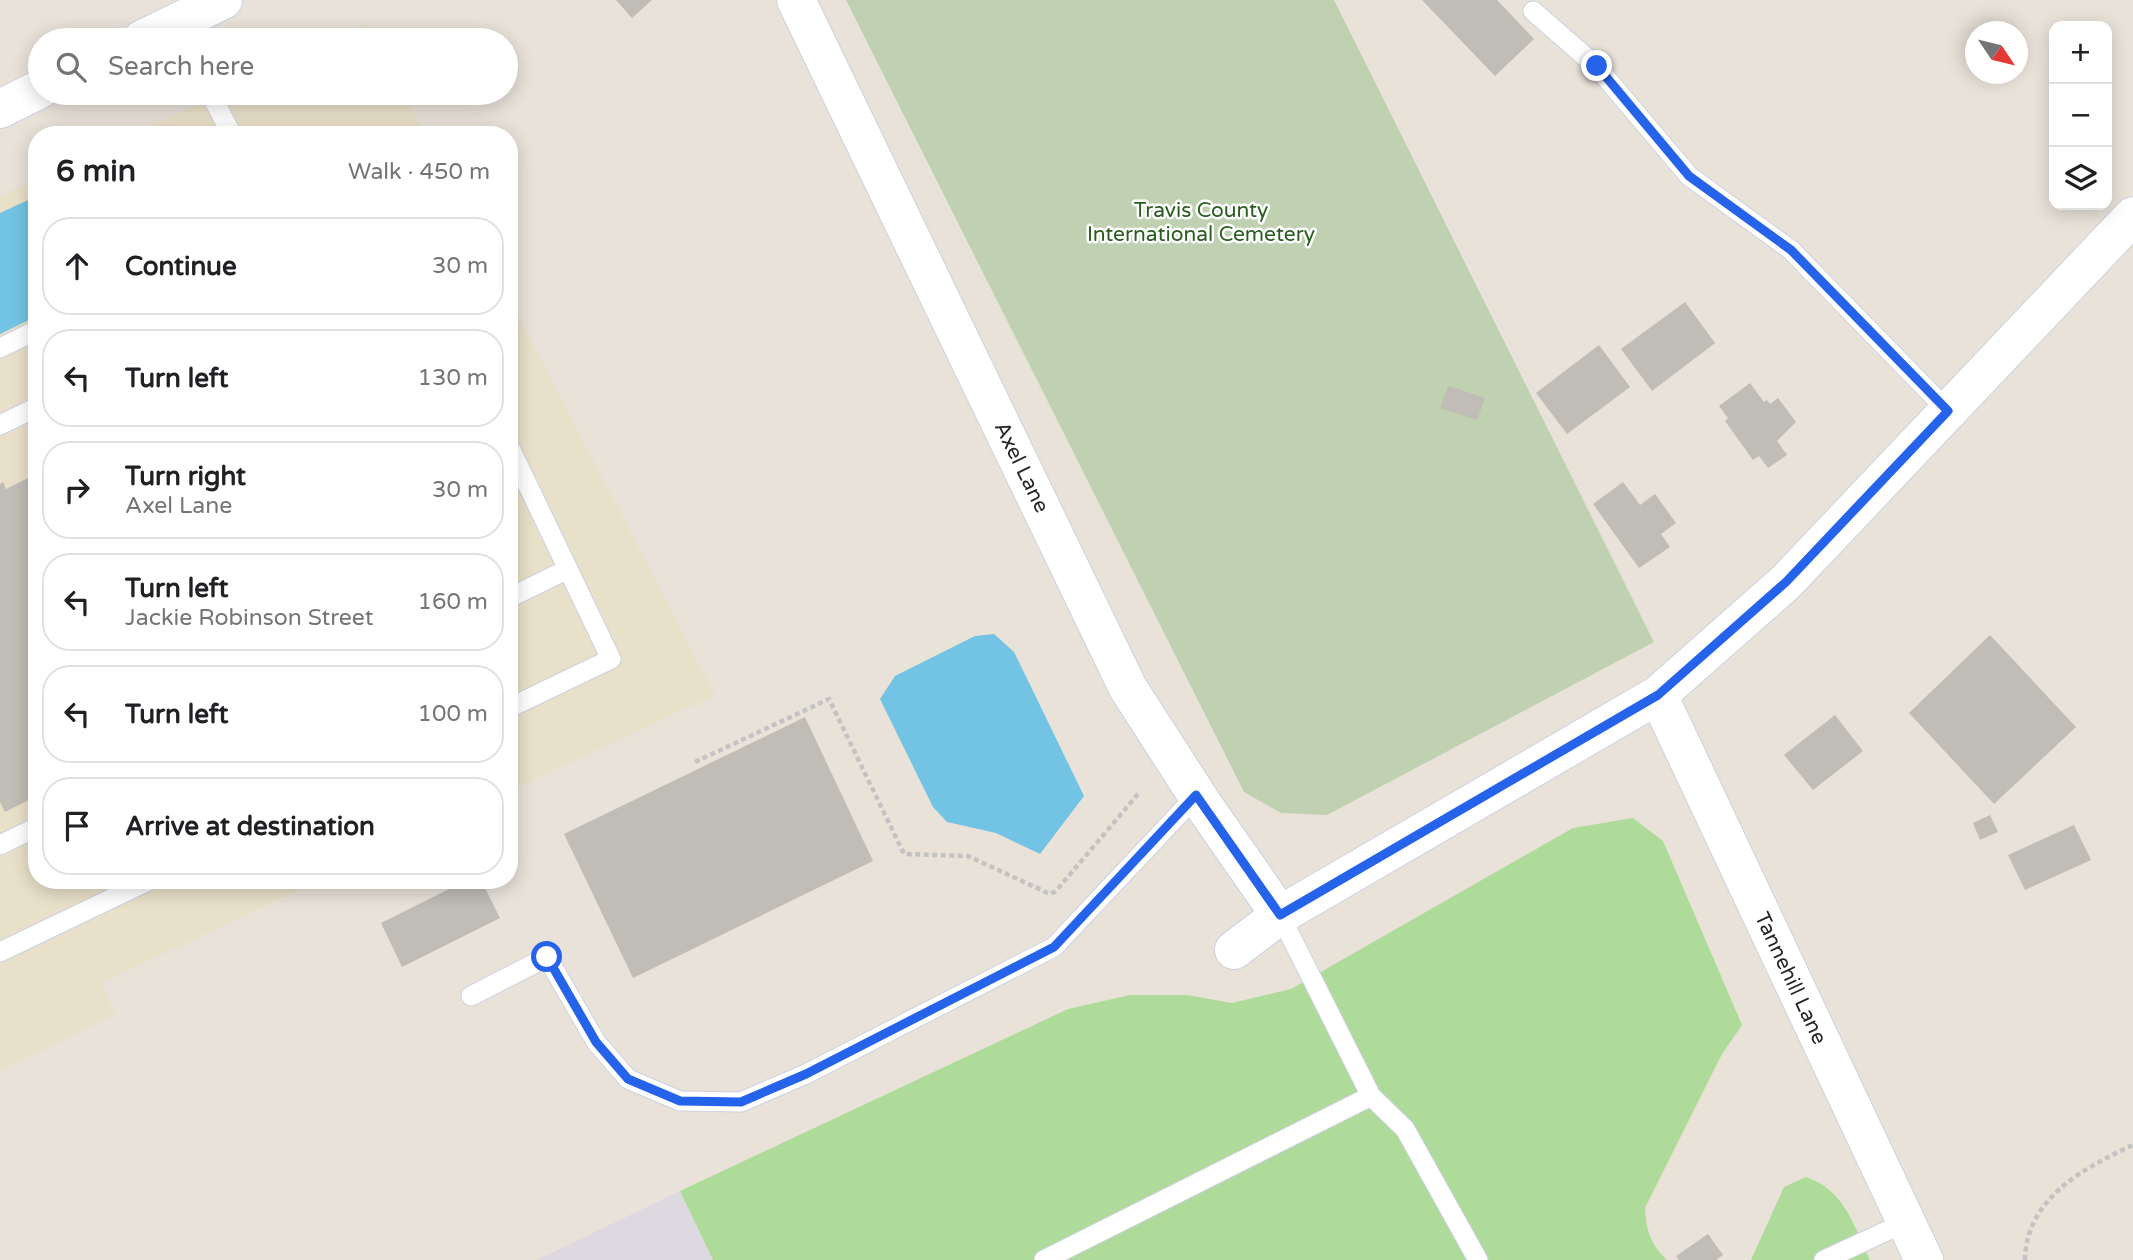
<!DOCTYPE html>
<meta charset="utf-8">
<style>
body{margin:0;font-family:"Varela Round",sans-serif;background:#f6f6f6;color:#202124}
.controls{position:absolute;right:21px;top:21px;display:grid;overflow:hidden;border-radius:14px;box-shadow:0 4px 18px #0003}
.controls button{width:63px;height:63px;display:grid;place-items:center;padding:0;border:0;border-bottom:2px solid #e0e0e0;background:#fff;color:#202124;font:35px sans-serif}
.compass{position:absolute;left:1965px;top:21px;width:63px;height:63px;border-radius:50%;background:#fff;box-shadow:0 4px 18px #0003;rotate:125deg}
.stop{position:absolute;width:21px;height:21px;margin:-16px;border:5px solid #2563eb;border-radius:50%;background:#fff}
.stop.end{background:#2563eb;border-color:#fff;box-shadow:0 2px 7px #0008}
.list{margin:0;padding:0;list-style:none}
h2{display:flex;justify-content:space-between;align-items:center;height:91px;margin:0;padding:0 28px;font-size:30px}
h2 small{font-size:23px;font-weight:400;color:#757577}
.list li{display:grid;grid-template-columns:46px 1fr auto;gap:21px;align-items:center;box-sizing:border-box;height:98px;margin:0 14px 14px;padding:0 14px;border:2px solid #e0e0e0;border-radius:28px}
.list b{display:block;font-size:26px;white-space:nowrap}
.list p{margin:0;font-size:23px;white-space:nowrap;color:#757577}
.list em{font-size:23px;font-style:normal;color:#757577}
.icon{flex:none;width:38px;height:38px;fill:none;stroke:currentColor;stroke-width:2;stroke-linecap:round;stroke-linejoin:round}
.map{position:relative;flex:none;width:2133px;height:1260px;overflow:hidden}
.search{position:absolute;background:#fff;box-shadow:0 4px 18px #0003;left:28px;top:28px;width:490px;height:77px;display:flex;align-items:center;gap:18px;box-sizing:border-box;padding:0 24px;border-radius:38px;color:#757577;font-size:26px}
.panel{position:absolute;background:#fff;box-shadow:0 4px 18px #0003;left:28px;top:126px;width:490px;height:763px;border-radius:28px}
.map>svg:first-child{display:block}
.industrial{fill:#dcd9e1}
.education{fill:#e9e0c9}
.green{fill:#aedb99}
.cemetery{fill:#c0d1b1}
.water{fill:#72c3e4}
.building{fill:#c0bcb6}
.lines{fill:none;stroke-linecap:round;stroke-linejoin:round}
.lane-casing{stroke:#ced1df;stroke-width:21}
.street-casing{stroke:#ced1df;stroke-width:40}
.path{stroke:#c3c3c3;stroke-width:4.5;stroke-dasharray:5 3.5;stroke-linecap:butt}
.lane{stroke:#fff;stroke-width:19}
.street{stroke:#fff;stroke-width:38}
.route{stroke:#2563eb;stroke-width:9}
.labels{text-anchor:middle;stroke-width:5;stroke-linejoin:round;paint-order:stroke}
.park-label{font-size:21px;fill:#295c1e;stroke:#fff}
.street-label{font-size:21px;fill:#272727;stroke:#fff}
</style>
<div class="map">
<svg width="2133" height="1260" viewBox="0 0 2133 1260">
<rect width="100%" height="100%" fill="#e8e2d9"/>
<path class="industrial" d="M680,1191L713,1260H537Z"/>
<path class="education" d="M367,24L376,40H333Z
M221,93H403L425,135H131Z
M37,179V880H320L101,983L115,1014L0,1071V196Z
M509,298L715,695L509,791Z"/>
<path class="green" d="M1633,818L1663,841L1742,1025L1722,1054L1645,1208C1646,1230 1651,1245 1667,1260H713L680,1191L1068,1009L1130,995H1187L1232,1003L1291,989L1573,828Z
M1806,1177C1845,1190 1853,1225 1870,1260H1751L1784,1187Z"/>
<path class="cemetery" d="M846,0H1334L1654,642L1327,815L1281,813L1244,792Z"/>
<path class="water" d="M37,196V316L0,334V213Z
M994,634L1014,652L1084,796L1040,854L996,833L947,822L933,807L880,699L895,676L975,636Z"/>
<path class="building" d="M616,0H652L632,18Z
M1422,0H1497L1534,39L1495,76Z
M1685,302L1715,343L1652,391L1621,349Z
M1599,345L1630,387L1567,434L1536,393Z
M1750,383L1764,402L1767,400L1770,404L1778,398L1796,422L1777,441L1787,455L1768,468L1759,456L1753,460L1725,421L1728,418L1719,406Z
M1448,386L1485,398L1477,420L1440,408Z
M37,468V796L5,812L0,802V484L3,482L6,489L30,477L28,472Z
M1623,482L1640,505L1655,494L1676,523L1661,534L1670,547L1639,568L1593,504Z
M1990,635L2076,727L1994,804L1909,713Z
M1835,715L1863,751L1813,790L1784,755Z
M805,717L873,861L633,978L564,834Z
M1990,815L1998,832L1980,840L1973,823Z
M2074,825L2091,860L2025,890L2008,855Z
M467,880H481L500,918L402,967L381,923Z
M1708,1234L1723,1255L1716,1260H1679L1676,1256Z"/>
<g class="lines">
<g class="lane-casing">
<path id="lane" d="M1533,11L1596,66L1689,176L1791,250L1948,411
M210,93L232,135
M0,348L37,330
M0,425L37,407
M509,446L611,659L509,708
M509,598L568,569
M0,845L37,827
M1280,915L1371,1096L1405,1129L1478,1260
M0,952L150,880
M471,996L547,957L596,1042L628,1079L680,1101L741,1102L806,1074L1054,947L1197,795
M1044,1260L1371,1096
M1824,1260L1906,1222"/>
</g>
<g class="street-casing">
<path id="street" d="M796,0L1128,688L1202,803L1280,915
M141,40L223,0
M0,109L40,89
M1658,695L1924,1260
M1234,950L1280,915L1658,695L1786,582L2133,216"/>
</g>
<path class="path" d="M695,762L829,699L904,854L968,856L1050,894L1056,891L1138,794
M2025,1260C2026,1198 2084,1168 2133,1145"/>
<use href="#lane" class="lane"/>
<use href="#street" class="street"/>
</g>
<g class="lines">
<path class="route" d="M547,957L596,1042L628,1079L680,1101L741,1102L806,1074L1054,947L1196,795L1280,915L1658,695L1786,582L1948,411L1791,250L1689,176L1597,66"/>
</g>
<g class="labels">
<g class="park-label">
<text x="1201" y="217">Travis County<tspan x="1201" dy="24">International Cemetery</tspan></text>
</g>
<g class="street-label">
<text transform="translate(1022 467) rotate(64)" y="7">Axel Lane</text>
<text transform="translate(1791 978) rotate(65)" y="7">Tannehill Lane</text>
</g>
</g>
</svg>
<div class="controls">
<button>+</button>
<button>−</button>
<button><svg class="icon" aria-label="layers" viewBox="0 0 24 24"><path d="M12 4l9 5-9 5-9-5zM3 14l9 5 9-5"/></svg></button>
</div>
<svg class="compass" viewBox="-18 -18 36 36"><path d="M0-13l5 13h-10z" fill="#e53935"/><path d="M0 13l5-13h-10z" fill="#757577"/></svg>
<div class="stop" style="left:547px;top:957px"></div>
<div class="stop end" style="left:1597px;top:66px"></div>
<div class="search"><svg class="icon" aria-label="search" viewBox="0 0 24 24"><circle cx="10" cy="10" r="6"/><path d="M15 15l6 6"/></svg>Search here</div>
<section class="panel">
<h2>6 min<small>Walk · 450 m</small></h2>
<ul class="list">
<li><svg class="icon" aria-label="ahead" viewBox="0 0 24 24"><path d="M12 20V5M6 11l6-6 6 6"/></svg><div><b>Continue</b></div><em>30 m</em></li>
<li><svg class="icon" aria-label="left" viewBox="0 0 24 24"><path d="M17 20v-9H6M10 6l-5 5 5 5"/></svg><div><b>Turn left</b></div><em>130 m</em></li>
<li><svg class="icon" aria-label="right" viewBox="0 0 24 24"><path d="M7 20v-9h11M14 6l5 5-5 5"/></svg><div><b>Turn right</b><p>Axel Lane</p></div><em>30 m</em></li>
<li><svg class="icon" aria-label="left" viewBox="0 0 24 24"><path d="M17 20v-9H6M10 6l-5 5 5 5"/></svg><div><b>Turn left</b><p>Jackie Robinson Street</p></div><em>160 m</em></li>
<li><svg class="icon" aria-label="left" viewBox="0 0 24 24"><path d="M17 20v-9H6M10 6l-5 5 5 5"/></svg><div><b>Turn left</b></div><em>100 m</em></li>
<li><svg class="icon" aria-label="arrive" viewBox="0 0 24 24"><path d="M6 21V4h12l-3 4 3 4H6"/></svg><div><b>Arrive at destination</b></div></li>
</ul>
</section>
</div>
